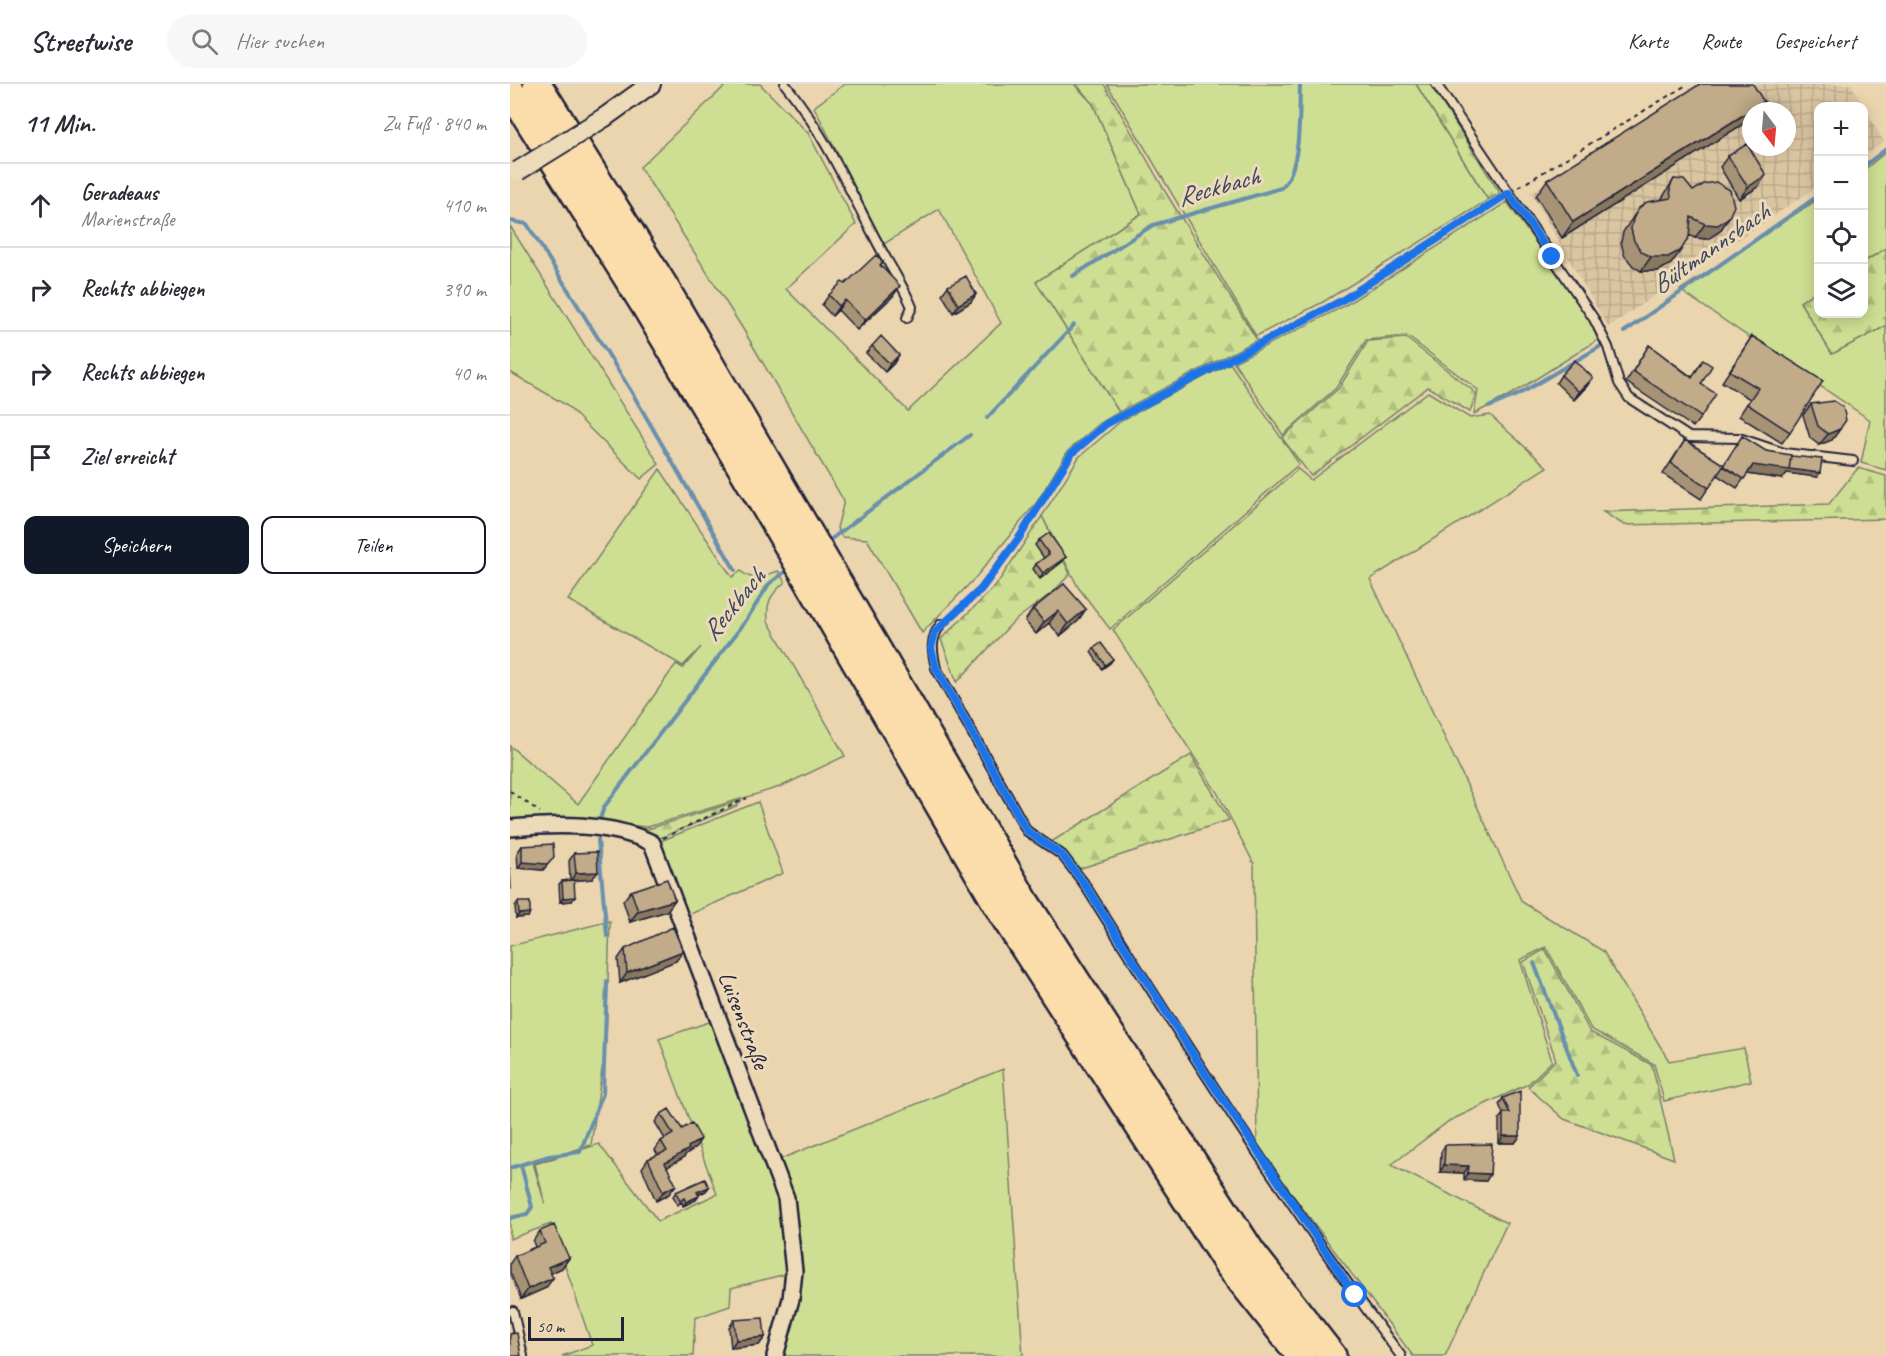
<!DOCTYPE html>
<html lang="de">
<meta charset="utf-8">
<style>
body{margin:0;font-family:Caveat,sans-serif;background:#f7f7f7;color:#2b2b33}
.controls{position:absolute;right:18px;top:18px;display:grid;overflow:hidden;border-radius:12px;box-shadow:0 3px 15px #0003}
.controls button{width:54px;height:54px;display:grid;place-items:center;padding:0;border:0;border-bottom:2px solid #e1e1e2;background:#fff;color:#2b2b33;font:30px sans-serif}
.compass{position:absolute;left:1232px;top:18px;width:54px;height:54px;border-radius:50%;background:#fff;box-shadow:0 3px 15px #0003;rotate:164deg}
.scale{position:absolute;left:18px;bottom:15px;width:96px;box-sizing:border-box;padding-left:6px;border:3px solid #22223b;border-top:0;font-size:16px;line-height:21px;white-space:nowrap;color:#22223b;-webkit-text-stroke:4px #eddab8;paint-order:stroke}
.stop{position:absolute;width:18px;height:18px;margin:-14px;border:4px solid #1a73e8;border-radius:50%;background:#fff}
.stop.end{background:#1a73e8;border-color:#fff;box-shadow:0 2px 6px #0008}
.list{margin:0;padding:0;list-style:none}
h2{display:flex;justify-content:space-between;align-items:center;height:78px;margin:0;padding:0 24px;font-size:26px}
h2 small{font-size:20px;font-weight:400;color:#7c7c81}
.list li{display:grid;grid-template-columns:39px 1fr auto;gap:18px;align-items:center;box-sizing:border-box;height:84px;padding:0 24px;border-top:2px solid #e1e1e2}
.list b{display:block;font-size:22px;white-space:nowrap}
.list p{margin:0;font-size:20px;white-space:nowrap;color:#7c7c81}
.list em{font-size:20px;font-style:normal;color:#7c7c81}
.actions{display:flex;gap:12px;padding:18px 24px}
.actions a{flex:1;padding:14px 0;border:2px solid #111827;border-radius:12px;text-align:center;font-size:21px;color:#111827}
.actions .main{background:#111827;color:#fff}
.icon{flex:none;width:33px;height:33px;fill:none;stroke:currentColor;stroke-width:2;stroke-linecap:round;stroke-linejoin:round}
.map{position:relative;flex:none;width:1376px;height:1272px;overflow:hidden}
header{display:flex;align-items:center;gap:36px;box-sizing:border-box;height:84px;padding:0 30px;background:#fff;border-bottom:2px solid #e1e1e2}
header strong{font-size:28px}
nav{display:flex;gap:33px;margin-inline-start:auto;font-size:21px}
.search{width:420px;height:54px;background:#f7f7f7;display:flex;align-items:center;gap:15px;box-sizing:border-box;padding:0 21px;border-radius:33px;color:#7c7c81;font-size:22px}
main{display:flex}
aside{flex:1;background:#fff}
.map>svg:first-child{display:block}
.industrial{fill:url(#industrial-grid);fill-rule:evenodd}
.green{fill:#cedf93;stroke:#788067;stroke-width:1.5}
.forest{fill:url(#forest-firs);stroke:#788067;stroke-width:1.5}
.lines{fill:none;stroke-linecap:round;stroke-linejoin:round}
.stream{stroke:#698fad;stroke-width:4}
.service-casing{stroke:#22223b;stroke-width:12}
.minor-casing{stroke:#22223b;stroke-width:20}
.tertiary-casing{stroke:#22223b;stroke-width:22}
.motorway-casing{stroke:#22223b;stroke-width:32}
.path{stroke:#22223b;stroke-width:2;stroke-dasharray:4.5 4.5;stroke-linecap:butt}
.service{stroke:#eddab8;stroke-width:8}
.minor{stroke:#eddab8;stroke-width:15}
.tertiary{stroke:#eddab8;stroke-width:18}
.motorway{stroke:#fbddab;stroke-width:27}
.tertiary-bridge-casing{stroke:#22223b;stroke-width:22;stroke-linecap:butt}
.tertiary-bridge{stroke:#eddab8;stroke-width:18}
.wall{fill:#a69375;stroke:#22223b;stroke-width:1.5}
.shaded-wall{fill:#87785f;stroke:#22223b;stroke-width:1.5}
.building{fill:#c1ab88;stroke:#22223b;stroke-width:1.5}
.route{stroke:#1a73e8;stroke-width:8}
.labels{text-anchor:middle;stroke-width:6;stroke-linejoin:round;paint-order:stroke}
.street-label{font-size:24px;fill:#22223b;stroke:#eddab8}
.water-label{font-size:26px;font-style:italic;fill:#3a4661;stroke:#eddab8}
</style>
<header>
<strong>Streetwise</strong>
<div class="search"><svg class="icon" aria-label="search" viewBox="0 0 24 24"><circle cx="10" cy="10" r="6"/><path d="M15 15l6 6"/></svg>Hier suchen</div>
<nav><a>Karte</a><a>Route</a><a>Gespeichert</a></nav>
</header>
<main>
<aside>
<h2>11 Min.<small>Zu Fuß · 840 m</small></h2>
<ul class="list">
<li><svg class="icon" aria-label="ahead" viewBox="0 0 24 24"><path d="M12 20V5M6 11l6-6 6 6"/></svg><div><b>Geradeaus</b><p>Marienstraße</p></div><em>410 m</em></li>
<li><svg class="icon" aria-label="right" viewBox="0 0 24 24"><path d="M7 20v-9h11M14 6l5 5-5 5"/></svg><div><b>Rechts abbiegen</b></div><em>390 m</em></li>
<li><svg class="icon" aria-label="right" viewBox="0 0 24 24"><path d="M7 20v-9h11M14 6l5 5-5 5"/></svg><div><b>Rechts abbiegen</b></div><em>40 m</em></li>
<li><svg class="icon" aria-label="arrive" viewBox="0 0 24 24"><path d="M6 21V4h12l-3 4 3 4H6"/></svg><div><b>Ziel erreicht</b></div></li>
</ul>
<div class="actions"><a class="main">Speichern</a><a>Teilen</a></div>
</aside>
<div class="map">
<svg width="1376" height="1272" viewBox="0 0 1376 1272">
<defs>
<pattern id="industrial-grid" width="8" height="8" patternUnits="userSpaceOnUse" patternTransform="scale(1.5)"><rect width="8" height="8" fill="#dac5a1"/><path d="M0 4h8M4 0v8" fill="none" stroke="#bba98c"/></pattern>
<pattern id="forest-firs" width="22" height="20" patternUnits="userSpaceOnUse" patternTransform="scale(1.5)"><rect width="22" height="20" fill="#cedf93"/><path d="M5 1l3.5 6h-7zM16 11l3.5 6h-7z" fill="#b1bf80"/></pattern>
</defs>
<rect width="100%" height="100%" fill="#ead5af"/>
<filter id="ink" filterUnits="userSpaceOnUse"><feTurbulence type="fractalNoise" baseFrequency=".0167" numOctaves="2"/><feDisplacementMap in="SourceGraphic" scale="12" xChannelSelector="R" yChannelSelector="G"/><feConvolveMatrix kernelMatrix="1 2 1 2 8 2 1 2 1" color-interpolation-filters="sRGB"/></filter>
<g filter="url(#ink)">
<path class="industrial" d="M1190,0H1341L1353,22H1308V102L1098,243L1021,109ZM1241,27H1277V63H1241Z
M1354,23L1374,58L1354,72Z"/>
<path class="green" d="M217,0H250L298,49L346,140L276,205L398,327L491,239L429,125L374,160L304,23L335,0H564L583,20L631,130L526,198L609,328L589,340L558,367L527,418L466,493L412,549L357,455L332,453L327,444L334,417L233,245L130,83Z
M597,0H906L978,116L813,218L746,252Z
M1376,68V164L1354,178V86Z
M1308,115V206L1290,218L1322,270L1376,242V386L1351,379L1360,336L1170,206Z
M997,118L1080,236L1088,256L1005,308L964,330L968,306L897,252L856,256L826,304L773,351L724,278L834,222Z
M0,142L149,380L131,395L56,321L0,288Z
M720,279L789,380L600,545L568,503L532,432L569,373L612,336Z
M918,308L960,334L980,331L1037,383L860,495L1012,818L1093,867L1159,977L1234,964L1241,997L1154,1017L1144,980L1081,945L1036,863L1010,876L1042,977L1018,1000L939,1037L881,1081L997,1139L935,1272H903L747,1063L744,780L708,710L603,546L788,385L801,396Z
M150,385L222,493L231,487C242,499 255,491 268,487L275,498C261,510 256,518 258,537L335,672L270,703L137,743L51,735L0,738V662L68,720L166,580L173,584L191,563L173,582L58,516Z
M248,718L273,789L176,832L148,758Z
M100,837L96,958L81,1061L23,1079L35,1120L25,1080L89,1060L148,1137L207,1110L149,955L205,936L272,1114L280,1189L221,1204L220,1222L185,1234L183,1272H52L82,1261L41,1140L0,1155V862Z
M493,985L513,1272H269L283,1221L268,1076Z"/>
<path class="forest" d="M566,0H594L656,109L747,256L609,328L526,198L631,130L583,20Z
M906,0H920L990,109L978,116Z
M1376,164V242L1322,270L1290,218L1308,206V230H1354V178Z
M896,254L966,309L960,328L918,303L801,392L772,354L829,304L858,257Z
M1348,384L1376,392V435L1114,441L1093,428L1319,420Z
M532,432L560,490L544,507L503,538L447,598L431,555L485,503Z
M681,671L719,736L559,788L541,758Z
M232,716L226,722L143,757L83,740L138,745Z
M1035,865L1080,948L1142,981L1164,1075L1054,1035L1018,1003L1046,976L1013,878Z"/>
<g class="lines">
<path class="stream" d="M1354,82L1376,65
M0,137L17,140L121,307L225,486
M563,192L643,141L771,104C792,86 789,28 790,0
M1114,248L1308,112
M979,323L1009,310L1091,262
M477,334L564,241
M316,459L460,351
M90,735L94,723L235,538L259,500L280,484
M88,756L97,852
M1024,879L1067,991
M0,1084L39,1072L70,1068L93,1009L97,897
M0,1134L17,1130L22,1123L11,1081"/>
<g class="service-casing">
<path id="service" d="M275,0C313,47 337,101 365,154C377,178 392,199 402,223L397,234
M926,0L1084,235L1098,263L1109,299L1119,314L1179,353L1229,354L1274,369L1343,377
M431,540C420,554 422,567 426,584L517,747L552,771L573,798C674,959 777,1120 891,1272
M3,1227L13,1272"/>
</g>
<g class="minor-casing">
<path id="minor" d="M0,744C46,740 100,738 142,759L276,1114L284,1187L281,1215L265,1272"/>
</g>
<g class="tertiary-casing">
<path id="tertiary" d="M95,33L141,0"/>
</g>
<g class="motorway-casing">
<path id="motorway" d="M27,0L155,204L515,818L741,1168L822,1272
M0,6L136,223L269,446L494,832L718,1180L791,1272"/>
</g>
<path class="path" d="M1009,103L1178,0
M438,535L471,505L509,454L562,369L596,340L831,217L991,114
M0,707L30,728
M153,754L237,714"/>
<use href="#service" class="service"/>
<use href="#minor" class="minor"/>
<use href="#tertiary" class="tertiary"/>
<use href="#motorway" class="motorway"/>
<g class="tertiary-bridge-casing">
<path id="tertiary-bridge" d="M8,87L95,33"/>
</g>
<use href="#tertiary-bridge" class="tertiary-bridge"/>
</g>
<path class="wall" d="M1254,18L1248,27H1241L1052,154L1026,112L1037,96Z
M1218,72L1248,103L1229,115L1210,83Z
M1164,95L1183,107L1219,133L1210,147L1198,155L1185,154L1179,151L1161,180L1148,187H1131L1123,182L1114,171L1111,158L1113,148L1129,124L1151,116Z
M373,178L371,182L383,212L347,246L328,226L322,232L312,221L319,211L335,200Z
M438,202L466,210L461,218L443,229L432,210Z
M1242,252L1280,348L1272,359L1229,332L1240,315L1212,298Z
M1139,261L1182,293L1193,276L1191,300V333L1183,343L1116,298Z
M362,262L384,279L375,288L356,269Z
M1051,291L1077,302L1064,316L1046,299Z
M1301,320L1330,345L1322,356L1309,361L1300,354L1293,331Z
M1175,356L1213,381L1256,367L1281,372L1307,393L1277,389L1272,395L1237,390L1227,404L1207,391L1191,415L1153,390Z
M529,456L556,473L552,478L530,495L523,485L526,480L534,474L525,461Z
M554,500L568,537L550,552L539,539L526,550L515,537L523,525Z
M584,564L603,575L600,579L592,585L581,568Z
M12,762L44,773L33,786L8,784L7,769Z
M64,769L82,795L64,796L62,817L50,818L49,800L52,797L60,796L59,777Z
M121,807L157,827L120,838L113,817Z
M8,818L18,833L6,834L5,822Z
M115,865L173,867L166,877L110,899L108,875Z
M993,1014L1010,1052L1005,1059H989V1035L993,1030L989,1020Z
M151,1030L185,1064L176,1070L173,1074L157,1083L159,1110L146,1117L132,1084L138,1075L148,1071L145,1066L151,1057L155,1055L145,1038Z
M935,1061L980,1090L976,1097L954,1096V1089L930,1088L931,1068Z
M196,1107L188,1111L186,1116L173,1122L172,1118L167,1121L163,1112L166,1108Z
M30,1147L59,1174L52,1184L41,1189L36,1204L11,1215L0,1188V1179L5,1172L25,1163L23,1157Z
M224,1236L255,1253L249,1261L221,1264L219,1244Z"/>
<path class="shaded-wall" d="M1254,18L1248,27H1241V35L1052,154L1063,138Z
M1256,91L1248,103L1229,115L1238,103Z
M1219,133L1210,147L1198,155L1185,154L1195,140Z
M1171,166L1161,180L1148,187H1131L1141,173Z
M390,202L383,212L347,246L355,236Z
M466,210L461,218L443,229L448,221Z
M335,216L328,226L322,232L329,222Z
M389,271L384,279L375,288L380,280Z
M1083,294L1077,302L1064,316L1069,308Z
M1330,345L1322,356L1309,361L1318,350Z
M1243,381L1276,384L1310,389L1307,393L1277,389L1272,395L1237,390Z
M556,473L552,478L530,495L533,489Z
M576,525L568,537L550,552L558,540Z
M548,527L539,539L526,550L534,538Z
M603,575L600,579L592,585L595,581Z
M44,773L33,786L8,784L12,778Z
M88,788L82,795L60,797L66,789Z
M65,813L62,817L50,818L53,814Z
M165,816L157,827L120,838L128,827Z
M20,829L18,833L6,834L9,830Z
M173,867L166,877L110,899L117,889Z
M993,1052H1010L1005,1059H989Z
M191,1055L185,1064L176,1070L173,1074L149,1088L155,1079L178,1063Z
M934,1081L959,1082L954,1089L930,1088Z
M958,1089L980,1090L976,1097L954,1096Z
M166,1101L159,1110L146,1117L153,1108Z
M199,1103L196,1107L184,1112L187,1108Z
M189,1112L186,1116L173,1122L176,1118Z
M59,1174L52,1184L31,1194L38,1183Z
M43,1194L36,1204L11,1215L18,1205Z
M255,1253L249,1261L221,1264L226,1256Z"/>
<path class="building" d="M1190,0H1243L1254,18L1063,138L1037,96Z
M1237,60L1256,91L1238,103L1218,72Z
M1164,95L1174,96L1183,107L1194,100L1206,98L1220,106L1224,122L1219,133L1208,141L1195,140L1181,133L1179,153L1171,166L1158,173H1141L1132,168L1124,157L1121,145L1123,135L1129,124L1137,118L1161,114L1160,103Z
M366,171L373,178L370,181L390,202L355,236L335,216L329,222L319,211L332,198L335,200Z
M456,192L466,210L448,221L438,202Z
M371,252L389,271L380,280L362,262Z
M1242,252L1313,297L1280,348L1237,320L1248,304L1220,287Z
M1139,261L1182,294L1193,276L1202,282L1191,300L1206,310L1191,333L1123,287Z
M1065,276L1083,294L1069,308L1051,291Z
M1324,317L1333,323L1336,336L1330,345L1318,350L1308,342L1301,320Z
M1232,352L1256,367L1281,371L1279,386L1243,381L1234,395L1213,382Z
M1175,356L1214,381L1199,404L1161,379Z
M1281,372L1312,375L1310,389L1279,385Z
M539,449L556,473L533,489L526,480L539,470L529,456Z
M554,500L576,525L558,540L548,527L534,538L523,525Z
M591,559L603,575L595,581L584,564Z
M43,760L44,773L37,780L12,778V762Z
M87,768L88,788L66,789L64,769Z
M0,784L1,805H0Z
M157,795L165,816L128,827L121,807Z
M64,796L65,813L53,814L52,797Z
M8,818H20V829L9,830Z
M163,843L173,867L117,889L115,865Z
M1010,1007V1052H993V1029H1000L993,1014Z
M159,1025L172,1045L182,1039L191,1055L178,1063L179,1065L155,1079L166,1101L153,1108L138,1075L157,1067L151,1057L163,1050L151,1030Z
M982,1060L980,1090L958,1089L959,1082L934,1081L935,1061Z
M195,1095L199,1103L187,1108L189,1112L176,1118L174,1114L170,1117L166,1108Z
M44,1141L59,1174L38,1183L43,1194L18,1205L5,1172L35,1159L30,1147Z
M253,1234L255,1253L226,1256L224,1236Z
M7,1249L11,1272H0V1250Z"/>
</g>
<g class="lines" filter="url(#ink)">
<path class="route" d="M845,1211L695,989L573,798L552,771L517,747L426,584L421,564L425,548L471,505L509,454L562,369L596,340L831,217L999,109L1042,173"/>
</g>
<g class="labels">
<g class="street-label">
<text transform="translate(234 936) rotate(69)" y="8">Luisenstraße</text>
</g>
<g class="water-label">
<text transform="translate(708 102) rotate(-16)" y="9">Reckbach</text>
<text transform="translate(1200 164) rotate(-35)" y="9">Bültmannsbach</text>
<text transform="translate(223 520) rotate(-51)" y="9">Reckbach</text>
</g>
</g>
</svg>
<div class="controls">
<button>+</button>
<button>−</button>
<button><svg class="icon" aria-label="locate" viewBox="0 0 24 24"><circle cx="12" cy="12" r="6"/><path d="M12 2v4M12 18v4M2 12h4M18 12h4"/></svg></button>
<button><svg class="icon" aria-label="layers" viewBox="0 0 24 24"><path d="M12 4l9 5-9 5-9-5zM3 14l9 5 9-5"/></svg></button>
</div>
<svg class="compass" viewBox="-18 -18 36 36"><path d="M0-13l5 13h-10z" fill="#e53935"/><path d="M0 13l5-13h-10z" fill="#7c7c81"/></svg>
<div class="scale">50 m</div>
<div class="stop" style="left:845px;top:1211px"></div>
<div class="stop end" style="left:1042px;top:173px"></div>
</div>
</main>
